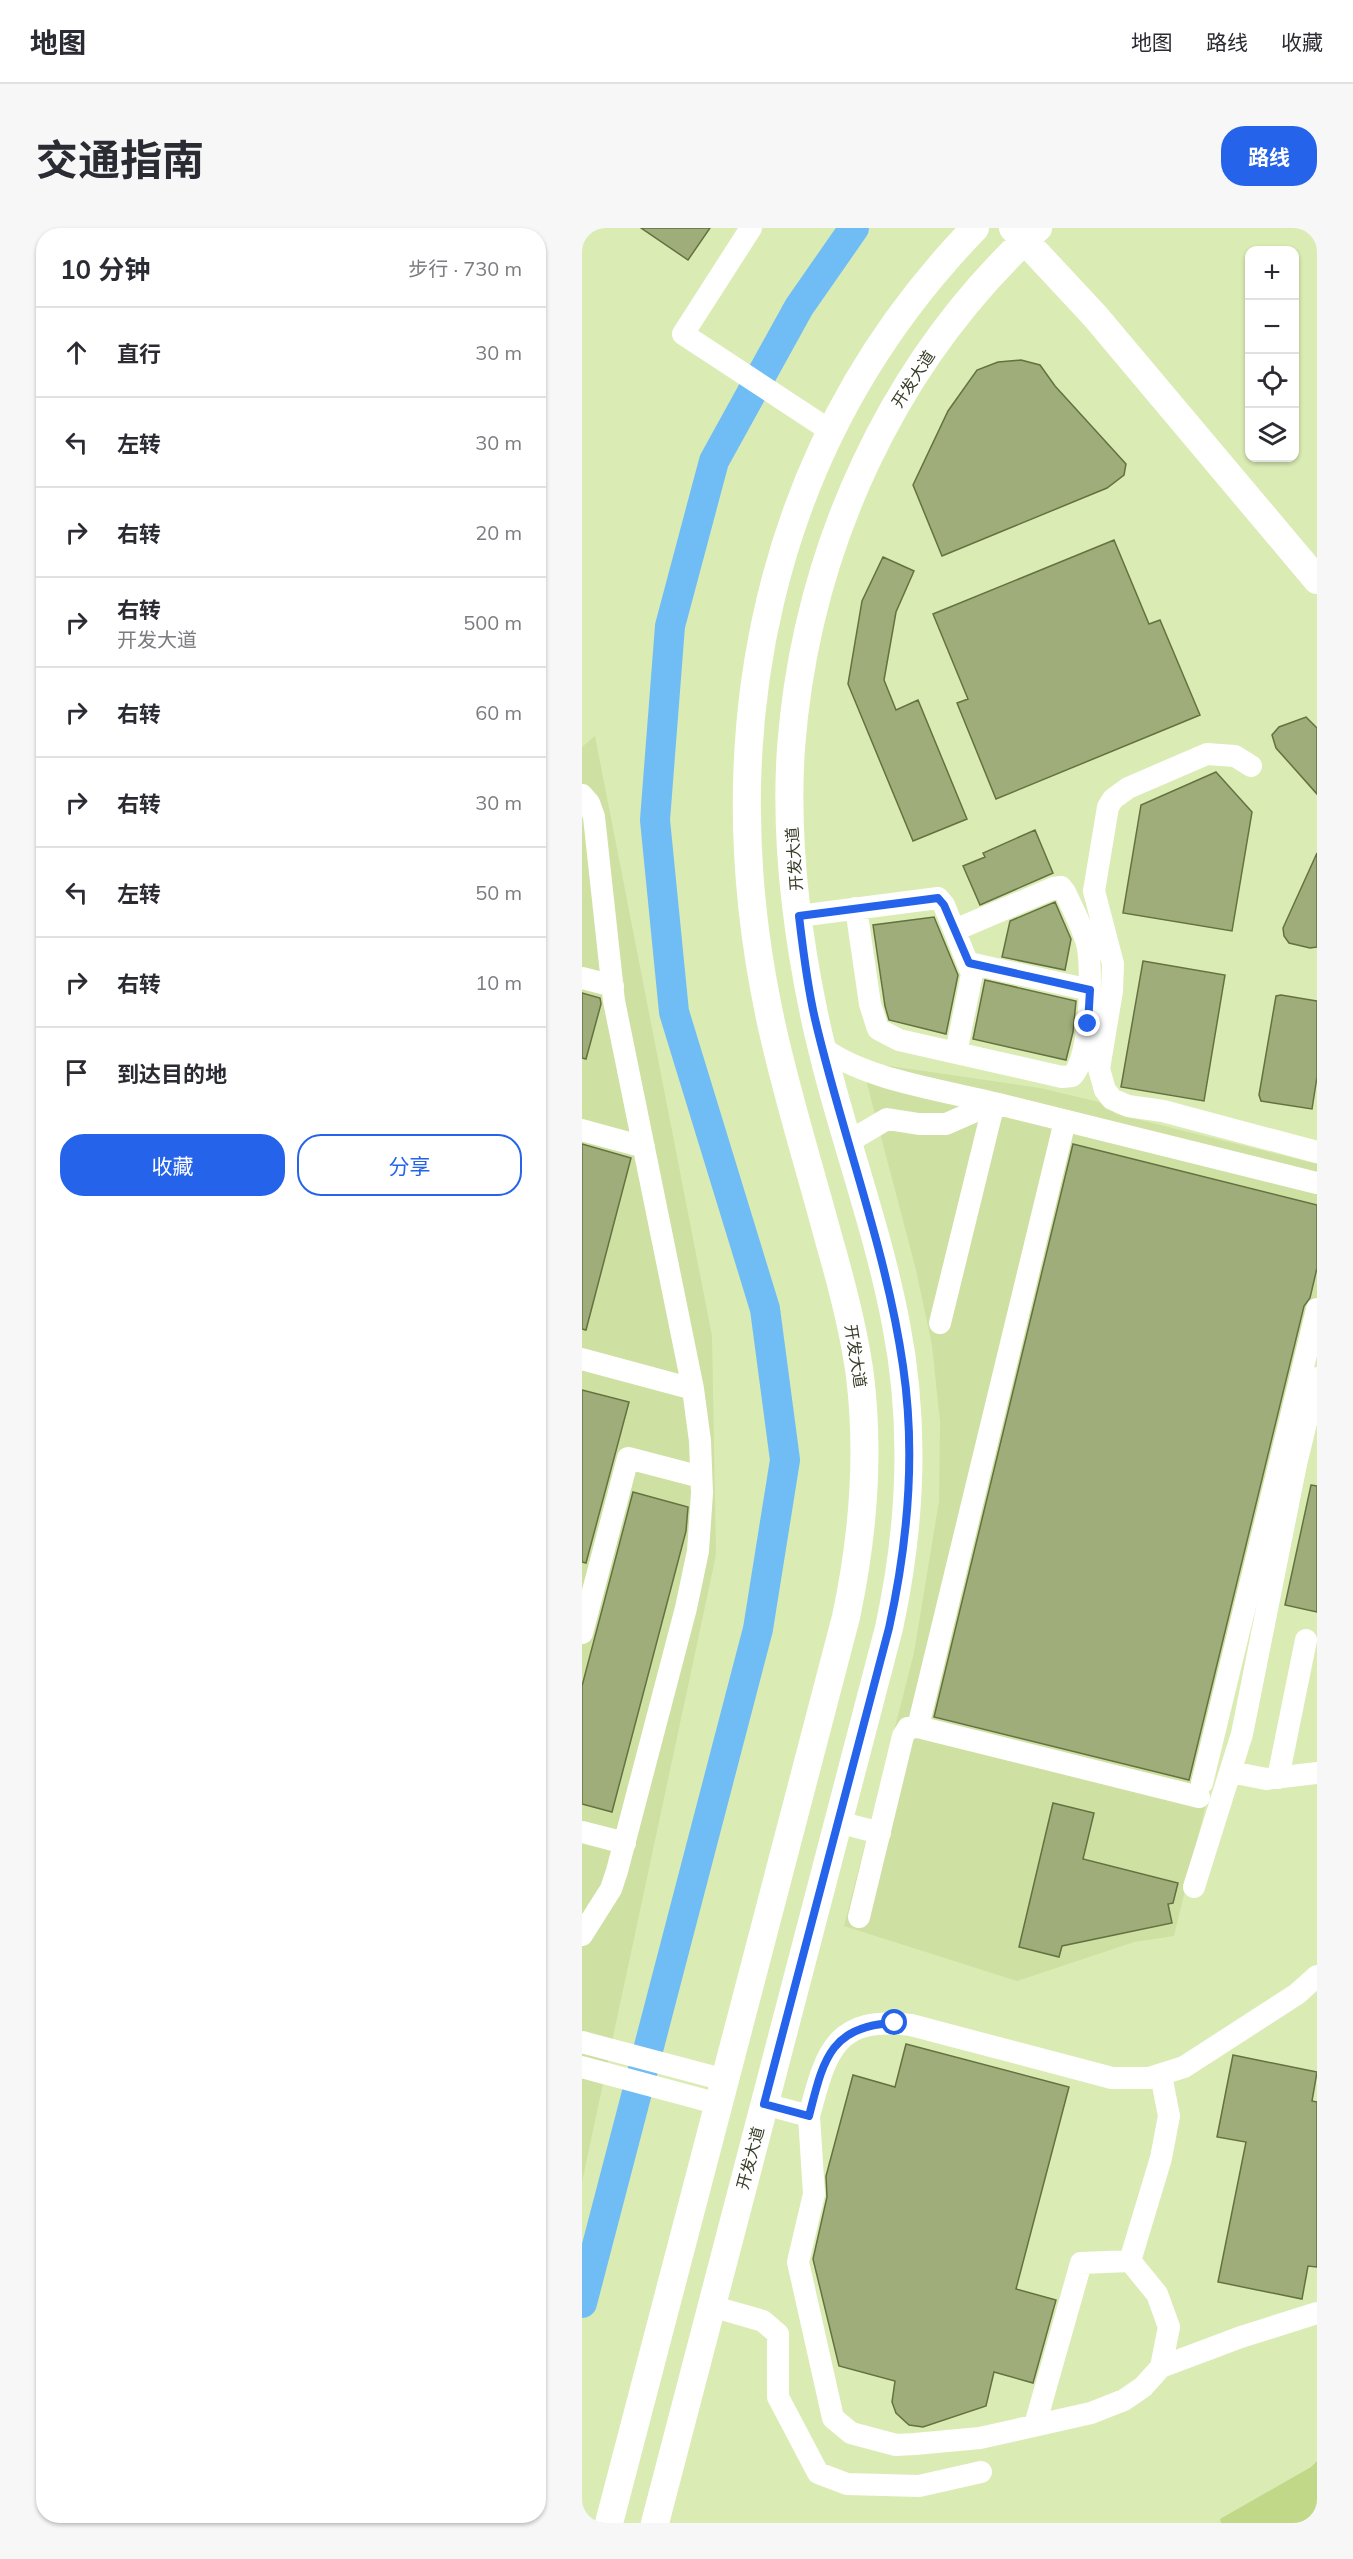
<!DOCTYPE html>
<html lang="zh">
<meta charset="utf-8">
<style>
body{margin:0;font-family:Mulish,"Noto Sans SC",sans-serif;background:#f7f7f7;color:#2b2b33}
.controls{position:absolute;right:18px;top:18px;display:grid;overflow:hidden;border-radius:12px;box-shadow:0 2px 4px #0004}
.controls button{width:54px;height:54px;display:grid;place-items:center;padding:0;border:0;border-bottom:2px solid #e1e1e2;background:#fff;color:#2b2b33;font:30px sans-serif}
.stop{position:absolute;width:18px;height:18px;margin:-14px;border:4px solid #2563eb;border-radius:50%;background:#fff}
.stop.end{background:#2563eb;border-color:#fff;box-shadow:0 2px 6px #0008}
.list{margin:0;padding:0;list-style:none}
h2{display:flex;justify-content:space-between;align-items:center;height:78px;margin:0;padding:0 24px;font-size:26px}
h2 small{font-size:20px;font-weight:400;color:#7c7c81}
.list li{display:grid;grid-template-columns:39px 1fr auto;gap:18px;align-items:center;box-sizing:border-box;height:90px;padding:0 24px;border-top:2px solid #e1e1e2}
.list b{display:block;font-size:22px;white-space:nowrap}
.list p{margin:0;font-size:20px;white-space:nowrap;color:#7c7c81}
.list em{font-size:20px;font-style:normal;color:#7c7c81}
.actions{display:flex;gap:12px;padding:18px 24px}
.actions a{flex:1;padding:14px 0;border:2px solid #2563eb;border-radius:24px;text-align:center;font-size:21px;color:#2563eb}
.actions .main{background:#2563eb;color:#fff}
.icon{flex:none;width:33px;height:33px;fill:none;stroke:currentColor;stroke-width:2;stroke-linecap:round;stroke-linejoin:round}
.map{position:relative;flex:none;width:735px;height:2295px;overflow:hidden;border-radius:24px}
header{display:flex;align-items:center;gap:36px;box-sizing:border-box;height:84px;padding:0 30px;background:#fff;border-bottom:2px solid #e1e1e2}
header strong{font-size:28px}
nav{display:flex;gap:33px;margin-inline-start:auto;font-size:21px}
.intro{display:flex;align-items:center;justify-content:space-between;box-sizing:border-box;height:144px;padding:0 36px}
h1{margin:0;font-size:42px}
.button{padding:15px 27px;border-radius:24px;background:#2563eb;color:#fff;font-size:21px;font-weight:700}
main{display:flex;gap:36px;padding:0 36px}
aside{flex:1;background:#fff;border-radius:24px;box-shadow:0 2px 4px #0004}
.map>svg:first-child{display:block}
.built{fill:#cee0a2}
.green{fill:#c2d889}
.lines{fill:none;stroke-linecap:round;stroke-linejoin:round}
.river{stroke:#70bdf5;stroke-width:30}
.building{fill:#9ead79;stroke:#647240;stroke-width:1.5}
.minor{stroke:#fff;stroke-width:22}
.major{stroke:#fff;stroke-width:28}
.route{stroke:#2563eb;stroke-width:8}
.labels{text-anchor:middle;stroke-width:4.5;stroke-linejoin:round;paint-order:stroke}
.street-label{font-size:16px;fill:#373d28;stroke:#fff}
</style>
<header>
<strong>地图</strong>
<nav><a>地图</a><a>路线</a><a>收藏</a></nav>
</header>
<div class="intro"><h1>交通指南</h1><a class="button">路线</a></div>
<main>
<aside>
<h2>10 分钟<small>步行 · 730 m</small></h2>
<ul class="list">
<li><svg class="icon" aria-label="ahead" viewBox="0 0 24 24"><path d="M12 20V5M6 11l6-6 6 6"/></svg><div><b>直行</b></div><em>30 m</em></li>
<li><svg class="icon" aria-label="left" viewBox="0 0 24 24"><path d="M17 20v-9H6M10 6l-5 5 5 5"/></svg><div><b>左转</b></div><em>30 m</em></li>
<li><svg class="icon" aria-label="right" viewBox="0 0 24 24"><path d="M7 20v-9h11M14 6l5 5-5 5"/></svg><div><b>右转</b></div><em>20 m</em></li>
<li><svg class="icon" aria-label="right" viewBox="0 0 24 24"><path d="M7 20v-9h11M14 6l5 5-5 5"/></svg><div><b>右转</b><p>开发大道</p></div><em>500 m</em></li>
<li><svg class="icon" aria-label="right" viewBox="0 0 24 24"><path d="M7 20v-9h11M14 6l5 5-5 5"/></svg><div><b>右转</b></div><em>60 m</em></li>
<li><svg class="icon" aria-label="right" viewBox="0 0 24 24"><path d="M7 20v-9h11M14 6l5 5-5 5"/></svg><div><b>右转</b></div><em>30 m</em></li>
<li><svg class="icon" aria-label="left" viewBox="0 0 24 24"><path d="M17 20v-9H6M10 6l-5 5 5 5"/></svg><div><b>左转</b></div><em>50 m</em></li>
<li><svg class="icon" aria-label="right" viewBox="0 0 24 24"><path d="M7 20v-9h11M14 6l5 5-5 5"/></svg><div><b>右转</b></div><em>10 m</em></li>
<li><svg class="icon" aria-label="arrive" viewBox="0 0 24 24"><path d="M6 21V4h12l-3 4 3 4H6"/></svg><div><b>到达目的地</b></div></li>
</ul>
<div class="actions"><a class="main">收藏</a><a>分享</a></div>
</aside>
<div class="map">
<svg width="735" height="2295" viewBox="0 0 735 2295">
<rect width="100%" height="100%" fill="#dbebb4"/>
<path class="built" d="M13,508L130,1108L134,1327L0,1954V519Z
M278,829L294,836L458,860L517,874L534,886L735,936V1118L592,1708L552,1714L435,1753L262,1698L332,1425L357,1273L358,1194L350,1117L334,1042Z"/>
<path class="green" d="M735,2233V2295H639L638,2291L729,2239Z"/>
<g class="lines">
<path class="river" d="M0,2075L176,1401L203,1232L183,1081L92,784L73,592L88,398L132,233L217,79L272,0"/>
</g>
<path class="building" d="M59,0H128L106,32Z
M439,132L458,137L473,158L544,236L542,247L525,260L360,328L331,257L366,183L395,142L416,134Z
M532,312L567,396L578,392L618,487L414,571L375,475L386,471L351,386Z
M301,329L332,343L314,384L302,452L314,482L336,472L385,591L331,613L266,456L280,373Z
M724,489L735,500V566L694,520L690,507L697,499Z
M634,544L670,584L650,703L541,685L559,577Z
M453,602L471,645L398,677L381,638L403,629L401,625Z
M735,625V719L728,720L707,715L702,708L701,700Z
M473,674L489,711L483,742L420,729L428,693Z
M352,689L376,747L364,806L307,792L303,778L291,697Z
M561,733L643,747L622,873L539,859Z
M403,752L494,773L491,804L484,832L391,811Z
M0,765L18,770L19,776L4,831L0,830Z
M699,767L735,773V849L730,881L679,873L677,867L694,768Z
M0,916L49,930L4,1102L0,1101Z
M491,916L735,977V1040L728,1070L722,1078L607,1552L352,1489Z
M0,1162L47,1174L4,1335L0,1334Z
M729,1257L735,1258V1384L703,1377Z
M51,1264L106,1279L104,1303L30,1584L0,1576V1458Z
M471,1575L512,1585L501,1631L596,1655L591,1675L586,1676L590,1695L480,1718L477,1729L437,1719Z
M324,1816L487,1859L434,2061L474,2072L451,2155L412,2144L404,2178L341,2199L327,2197L314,2185L310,2174L313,2153L257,2138L231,2031L245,1969L244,1948L271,1847L313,1859Z
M651,1827L735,1844L730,1873L735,1874V2039L726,2038L720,2071L636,2054L664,1914L635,1909Z"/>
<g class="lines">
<path class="minor" d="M169,0L101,106L238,196
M669,538L653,528L625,526L546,560L531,571L526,579L512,663L531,736L530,763L517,841L523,862L530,871L546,878L581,883L735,924
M0,567L7,575L12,589L32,773L111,1161L118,1213L120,1265L116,1323L104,1380L35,1643L29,1661L0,1707
M274,680L288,776L296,801L317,812L480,849L490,848C509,830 510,746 506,720C502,701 491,682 483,664L479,659L472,660L373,702
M217,688L356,670L362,677L390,746L374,825
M387,735L508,762
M0,750L31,758
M240,819C280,851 361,862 412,875
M0,902L62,919
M266,914L305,891L337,896H364L412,875
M358,1095L412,875L735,955
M0,1131L111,1161
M0,1405L46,1230L119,1249
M336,1499L483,893
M649,1544L684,1551L735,1545
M696,1550L724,1412
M620,1555L735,1081
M256,1594L298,1605
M0,1604L43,1615
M612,1659L660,1506L714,1236L735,1150
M277,1689L321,1508L326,1500L336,1499L617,1569
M0,1814L143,1852
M0,1839L137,1876
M182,1876L227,1888C244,1825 252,1787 329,1797L530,1850H567L602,1839L715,1766L735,1748
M227,1888L232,1966L216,2034L251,2190L269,2205L314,2217L333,2216L398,2210L509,2185L542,2172L561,2159L579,2139L587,2099L575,2066L548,2033L579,1930L587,1888L579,1847
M129,2078L181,2093L196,2106V2169L236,2245L265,2256L337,2258L399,2244
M579,2139L659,2109L735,2085
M453,2197L499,2035L548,2033"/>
<path class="major" d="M431,0L513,88L735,352
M27,2295L264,1389C281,1309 288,1230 278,1148C272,1102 260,1057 247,1012C228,941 206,871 190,799C126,509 182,218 393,0
M73,2295L307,1400C329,1299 334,1198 314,1096C294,991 254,891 232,786C214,700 203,608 209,520C224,323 309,134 456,0"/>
</g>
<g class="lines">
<path class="route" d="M313,1795C247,1797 241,1834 227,1888L182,1876L307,1400C326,1314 334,1226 321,1138C304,1020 260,907 233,791C225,757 221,722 217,688L356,670L362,677L387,735L508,762L506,796"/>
</g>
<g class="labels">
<g class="street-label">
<text transform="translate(331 151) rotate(-57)" y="6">开发大道</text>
<text transform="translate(212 631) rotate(-94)" y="6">开发大道</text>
<text transform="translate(274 1128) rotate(81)" y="6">开发大道</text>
<text transform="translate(168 1930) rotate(-75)" y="6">开发大道</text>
</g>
</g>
</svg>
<div class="controls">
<button>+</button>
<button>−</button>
<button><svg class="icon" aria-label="locate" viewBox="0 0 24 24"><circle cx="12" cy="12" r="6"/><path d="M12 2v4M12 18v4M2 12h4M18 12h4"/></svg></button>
<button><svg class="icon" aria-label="layers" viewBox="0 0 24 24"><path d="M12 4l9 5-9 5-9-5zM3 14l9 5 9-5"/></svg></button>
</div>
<div class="stop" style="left:313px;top:1795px"></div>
<div class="stop end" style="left:506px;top:796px"></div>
</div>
</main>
